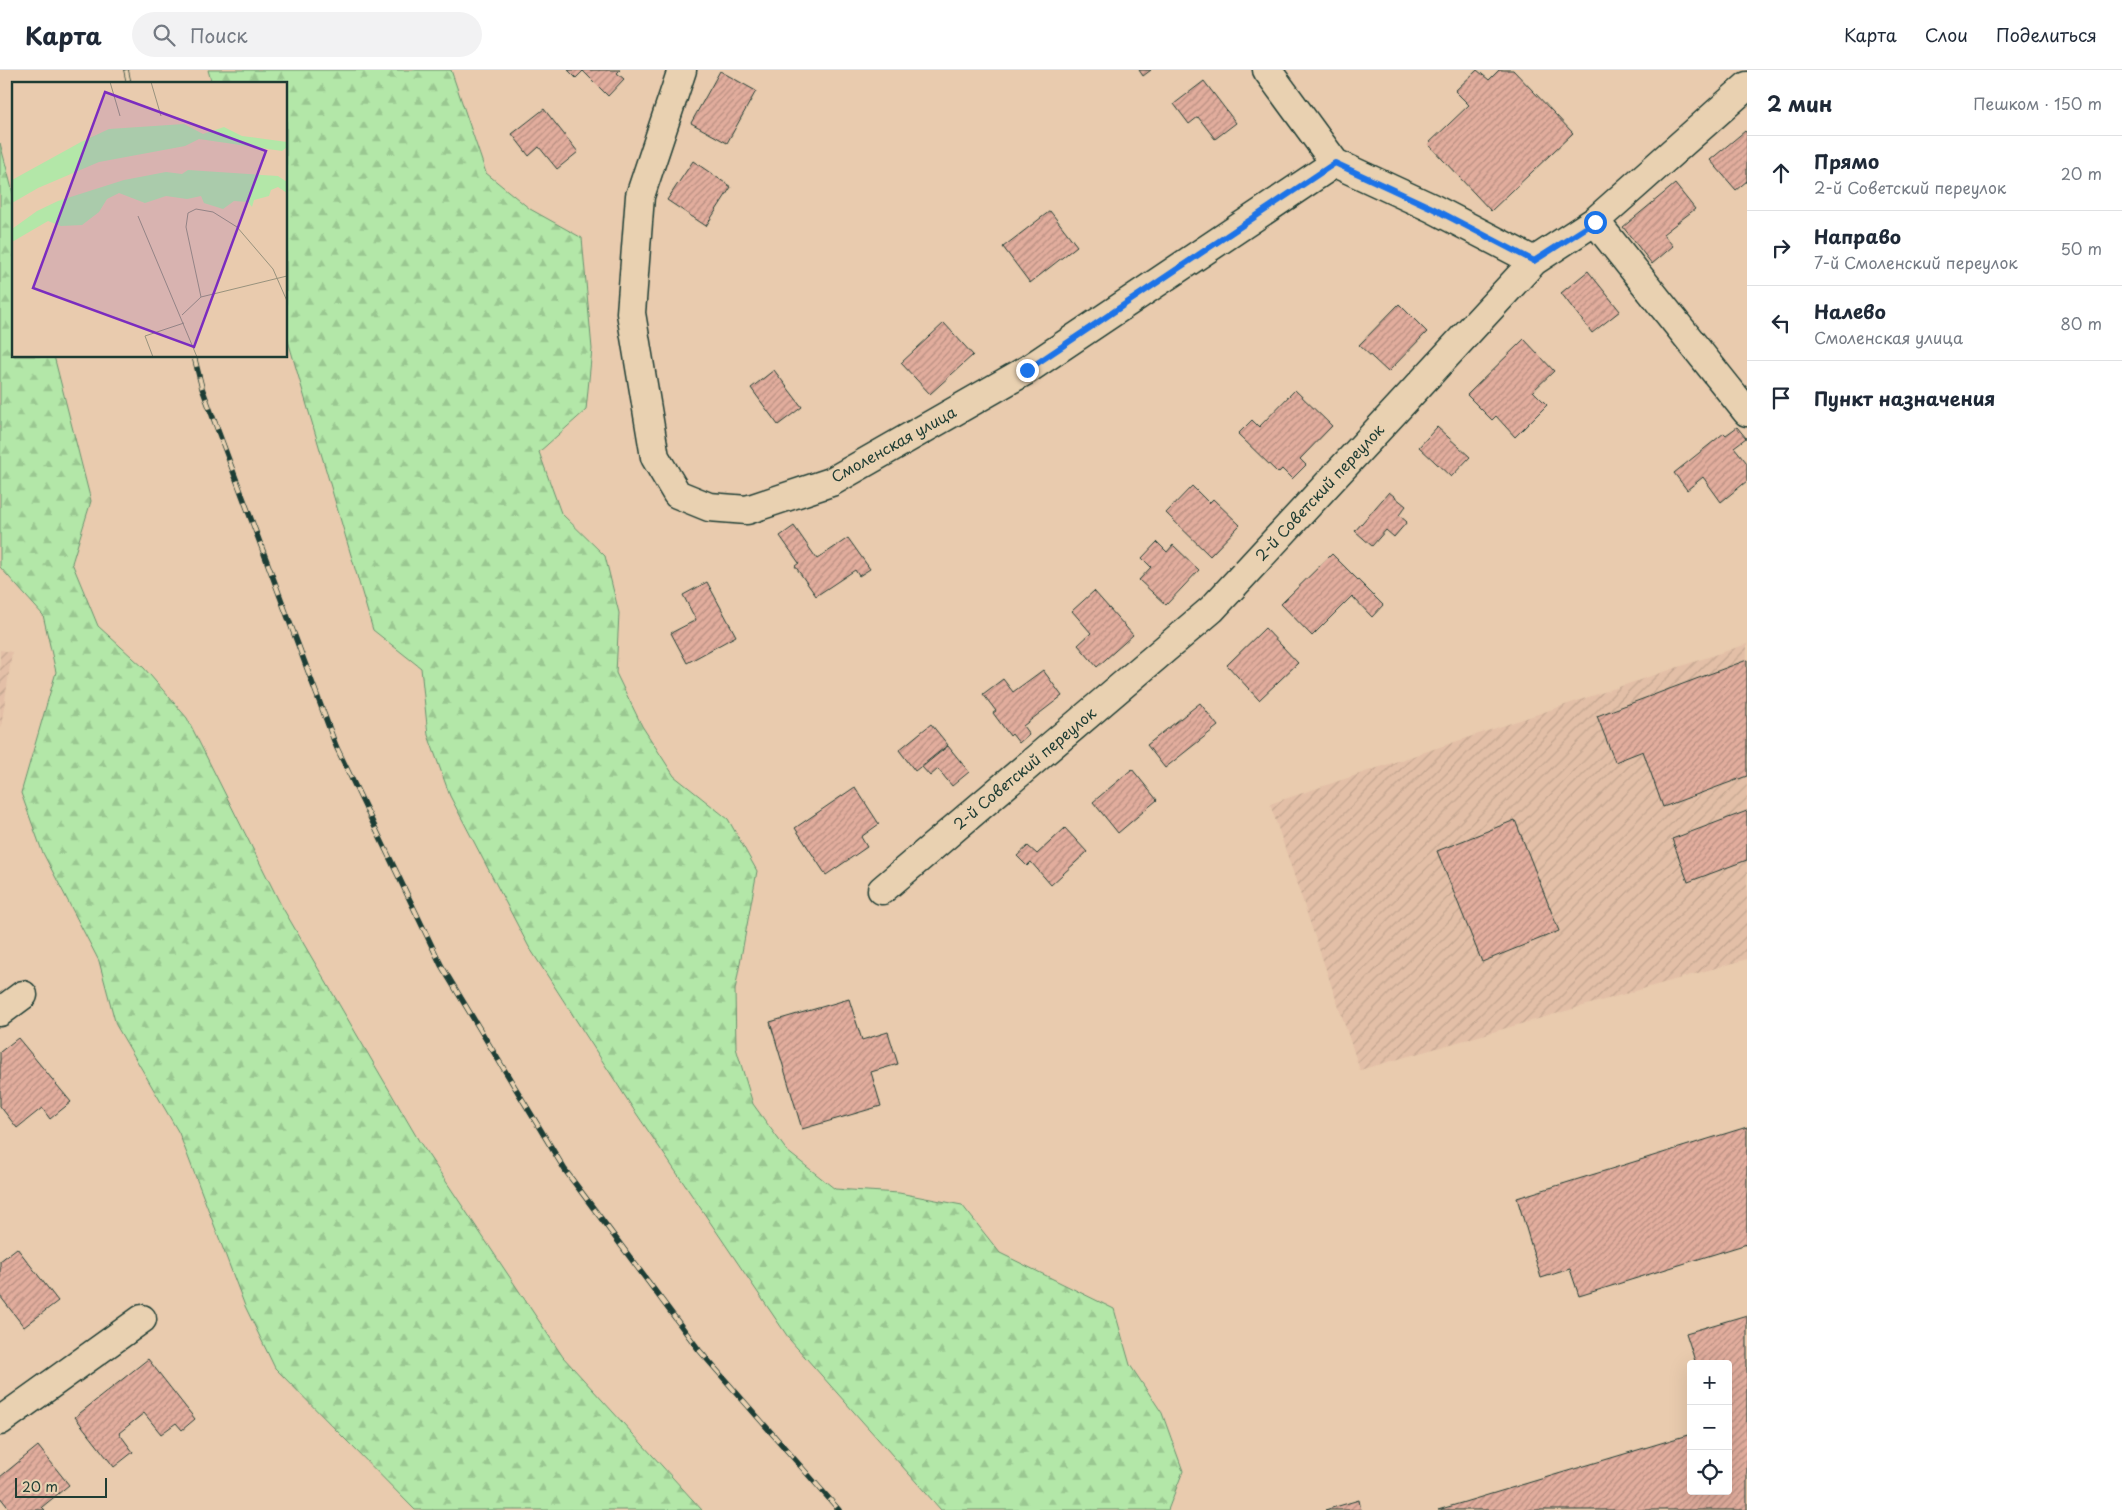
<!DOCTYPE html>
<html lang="ru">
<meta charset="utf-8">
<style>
body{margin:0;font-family:"Playpen Sans",sans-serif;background:#f2f2f3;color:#1f2937}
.controls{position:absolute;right:15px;bottom:15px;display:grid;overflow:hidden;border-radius:5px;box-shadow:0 5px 20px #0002}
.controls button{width:45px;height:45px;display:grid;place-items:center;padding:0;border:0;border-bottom:1px solid #e0e1e3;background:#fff;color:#1f2937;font:25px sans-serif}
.scale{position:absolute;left:15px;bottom:12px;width:92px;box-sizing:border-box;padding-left:5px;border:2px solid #1f3d34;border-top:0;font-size:14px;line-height:18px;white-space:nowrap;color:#1f3d34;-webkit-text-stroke:4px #e9d1b1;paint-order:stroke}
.stop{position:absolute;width:15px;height:15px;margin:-11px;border:4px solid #1a73e8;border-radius:50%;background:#fff}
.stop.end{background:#1a73e8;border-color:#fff;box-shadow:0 1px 5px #0008}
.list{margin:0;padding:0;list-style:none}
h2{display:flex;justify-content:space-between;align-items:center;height:65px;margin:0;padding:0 20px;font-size:21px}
h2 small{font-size:16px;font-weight:400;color:#747a83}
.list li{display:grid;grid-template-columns:32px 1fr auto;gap:15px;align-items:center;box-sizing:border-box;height:75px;padding:0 20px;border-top:1px solid #e0e1e3}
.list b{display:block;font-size:19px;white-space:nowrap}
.list p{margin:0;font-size:16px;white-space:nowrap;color:#747a83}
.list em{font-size:16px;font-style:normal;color:#747a83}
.icon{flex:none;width:28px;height:28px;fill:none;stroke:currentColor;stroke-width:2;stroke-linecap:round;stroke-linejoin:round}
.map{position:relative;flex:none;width:1747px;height:1440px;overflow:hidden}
header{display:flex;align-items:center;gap:30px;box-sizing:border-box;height:70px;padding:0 25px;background:#fff;border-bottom:1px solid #e0e1e3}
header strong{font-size:24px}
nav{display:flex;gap:28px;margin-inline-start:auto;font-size:18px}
.search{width:350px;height:45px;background:#f2f2f3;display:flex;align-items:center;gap:12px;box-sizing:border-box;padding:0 18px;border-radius:28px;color:#747a83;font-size:19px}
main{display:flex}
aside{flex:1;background:#fff}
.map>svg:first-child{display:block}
.industrial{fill:url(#industrial-furrows)}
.forest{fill:url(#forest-firs);stroke:#69926e}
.building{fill:url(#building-hatch);stroke:#1f3d34}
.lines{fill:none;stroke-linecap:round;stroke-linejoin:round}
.minor-casing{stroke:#1f3d34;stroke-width:31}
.minor{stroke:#e9d1b1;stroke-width:28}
.rail-casing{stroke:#1f3d34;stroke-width:5.5}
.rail{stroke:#e9d1b1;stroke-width:4;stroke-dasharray:11;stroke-linecap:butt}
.route{stroke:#1a73e8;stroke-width:6}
.labels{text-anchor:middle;stroke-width:4;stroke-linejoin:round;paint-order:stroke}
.street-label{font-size:15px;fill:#1f3d34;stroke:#e9d1b1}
.inset-road{fill:none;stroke:#98927d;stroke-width:1}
.view{fill:#7b2cbf;fill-opacity:0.15;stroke:#7b2cbf;stroke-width:2.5}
.inset-edge{fill:none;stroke:#1f3d34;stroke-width:2.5}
</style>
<header>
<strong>Карта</strong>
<div class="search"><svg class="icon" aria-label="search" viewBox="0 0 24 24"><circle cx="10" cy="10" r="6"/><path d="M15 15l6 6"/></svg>Поиск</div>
<nav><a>Карта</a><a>Слои</a><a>Поделиться</a></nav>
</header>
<main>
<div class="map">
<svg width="1747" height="1440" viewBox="0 0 1747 1440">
<defs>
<pattern id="industrial-furrows" width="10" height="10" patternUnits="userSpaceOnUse" patternTransform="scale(1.25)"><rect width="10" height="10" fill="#e3bfa7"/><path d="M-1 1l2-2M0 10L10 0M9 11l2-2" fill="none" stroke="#c2a590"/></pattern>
<pattern id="forest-firs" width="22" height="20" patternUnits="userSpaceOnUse" patternTransform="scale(1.25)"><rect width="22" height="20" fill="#b3e7a8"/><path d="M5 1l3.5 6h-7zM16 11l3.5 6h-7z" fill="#9ac791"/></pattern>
<pattern id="building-hatch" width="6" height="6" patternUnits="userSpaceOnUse" patternTransform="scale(1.25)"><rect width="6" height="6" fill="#e2ad9d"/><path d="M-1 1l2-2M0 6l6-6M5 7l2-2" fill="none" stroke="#b78e81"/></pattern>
</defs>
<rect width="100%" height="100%" fill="#e9cbae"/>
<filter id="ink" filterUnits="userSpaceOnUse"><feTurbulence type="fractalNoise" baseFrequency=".02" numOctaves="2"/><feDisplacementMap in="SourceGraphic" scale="10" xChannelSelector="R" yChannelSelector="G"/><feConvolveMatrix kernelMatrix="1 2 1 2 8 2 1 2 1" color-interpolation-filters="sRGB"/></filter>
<g filter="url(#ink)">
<path class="industrial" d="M1747,574V889L1360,1000L1270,734Z
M0,580L12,582L0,665Z"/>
<path class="forest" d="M208,0H451L486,103L530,139L582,168L592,279L586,340L539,382L561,443L605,486L619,543L616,603L642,656L674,706L728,749L757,801L735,920L736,978L753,1034L787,1081L835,1119L899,1123L962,1135L1000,1183L1114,1239L1130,1295L1162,1343L1183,1401L1168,1440H941L790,1270L634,1040L529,877L450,726L428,665L421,598L373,560L286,264V14H212Z
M0,73L14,127V286H54L91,431L72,493L98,556L144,598L187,648L281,835L419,1071L563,1287L702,1440H415L275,1298L245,1236L179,1063L116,955L99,891L42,781L21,723L56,602L43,545L0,497Z"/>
<path class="building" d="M568,0H620L617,3L624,9L608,26L583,1L576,8Z
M1139,0H1151L1143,6Z
M1477,0L1489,10L1499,0H1513L1573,63L1491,141L1428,74L1469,35L1455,21Z
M720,1L756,21L727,73L691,53Z
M1204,11L1236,53L1215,69L1198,47L1189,54L1174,34Z
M544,39L578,82L557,99L539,77L529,86L512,64Z
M1745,61L1747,63V111L1736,120L1710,90Z
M693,91L731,117L706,156L667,130Z
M1675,114L1695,139L1663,164L1673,176L1652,194L1623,157Z
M1050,141L1077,176L1030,213L1003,177Z
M1588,201L1620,241L1592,263L1561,223Z
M1399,234L1427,262L1388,302L1359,275Z
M944,253L973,285L930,324L901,293Z
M1524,269L1554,301L1533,321L1547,335L1515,367L1496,346L1492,350L1467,325Z
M774,300L802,337L778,355L751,318Z
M1295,320L1332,356L1300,389L1306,395L1292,409L1282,399L1278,403L1238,364L1252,350L1259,357Z
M1437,357L1470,387L1451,407L1419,377Z
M1737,357L1746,368L1734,377L1747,393V411L1721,432L1703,407L1687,420L1674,403L1724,363L1726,365Z
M1192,416L1209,433L1213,429L1240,455L1210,486L1166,443Z
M1389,422L1406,436L1399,445L1407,452L1394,467L1386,460L1372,476L1355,461Z
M794,456L817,489L848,468L870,499L859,506L855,500L816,526L795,496L799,493L780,466Z
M1157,472L1167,482L1173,475L1199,500L1166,535L1139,510L1151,497L1142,488Z
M1332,484L1383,535L1372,547L1352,526L1312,566L1281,534Z
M707,512L736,566L687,593L671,563L696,550L683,525Z
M1094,521L1133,565L1097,597L1078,575L1091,563L1072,541Z
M1265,558L1298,593L1259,630L1227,595Z
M1747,590V706L1663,737L1643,681L1615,692L1597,646Z
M1043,600L1062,626L1023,656L1029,664L1019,673L1012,664L1010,666L993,643L996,641L983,624L1003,609L1013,622Z
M1200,633L1218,656L1165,698L1147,675Z
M931,654L948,675L915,701L899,680Z
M948,676L969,702L952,716L938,699L930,706L922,697Z
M1132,699L1157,730L1118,763L1093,732Z
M855,717L879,754L861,767L867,777L826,805L795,758Z
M1747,741V790L1688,812L1672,769Z
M1515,750L1559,861L1482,892L1437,781Z
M1065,758L1087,782L1051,815L1031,792L1027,796L1017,786L1028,776L1037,784Z
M849,929L862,970L888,962L898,994L871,1002L881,1036L802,1059L770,952Z
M18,968L71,1032L50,1049L42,1038L17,1058L0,1036V982Z
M1747,1057V1174L1579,1226L1570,1199L1541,1208L1517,1128Z
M17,1178L58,1231L24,1257L0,1226V1191Z
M1747,1245V1440H1438L1691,1364V1421H1728V1294H1696L1686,1263Z
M148,1289L195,1349L182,1360L176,1353L161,1364L144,1343L119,1363L133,1382L114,1397L75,1347Z
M38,1376L69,1415L42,1437L45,1440H10L0,1427V1407Z
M1359,1430L1361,1440H1325Z"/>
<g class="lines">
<g class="minor-casing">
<path id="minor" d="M682,0L640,126L631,243L655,387L677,424L709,437L747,440L831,412L1027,300L1335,93
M1267,0L1335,93L1432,138L1534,191
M1595,151L1747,342
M882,820L1212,539L1534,191L1595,151L1747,16
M0,942L23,925
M0,1351L142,1249"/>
</g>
<use href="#minor" class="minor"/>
<g class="rail-casing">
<path id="rail" d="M126,0L129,14
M194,286L202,318L336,676L441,895L565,1100L699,1280L839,1440"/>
</g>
<use href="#rail" class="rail"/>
</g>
</g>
<g class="lines" filter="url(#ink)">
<path class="route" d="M1027,300L1335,93L1432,138L1534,191L1595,152"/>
</g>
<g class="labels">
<g class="street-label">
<text transform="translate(894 375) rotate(-29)" y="5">Смоленская улица</text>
<text transform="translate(1320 423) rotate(-47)" y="5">2-й Советский переулок</text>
<text transform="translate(1025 699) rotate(-40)" y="5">2-й Советский переулок</text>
</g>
</g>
<g transform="translate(12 12)">
<rect width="275" height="275" fill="#e9cbae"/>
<path d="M172,42L191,52L212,45L230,54L275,60V65L270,69L187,57L173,64L87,80L26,106L0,121V98L69,60L97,47ZM176,88L266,94L275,100V111L266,105L259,108L257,114L242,118L240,125L236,120L222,119L211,127L192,121L189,114L175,117L154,114L133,121L107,111L95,117L87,130L70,143L49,144L36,139L0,160V147L25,129L46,119L112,98L154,90L170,92Z" fill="#b3e7a8"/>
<path class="inset-road" d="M98,0L108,34M139,0L149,34M126,134L185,275M189,215L174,145L176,131L184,127L201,130L225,145L261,187L275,219M170,233L189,215L275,194M141,275L133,254L172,241"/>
<path class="view" d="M93,10L254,69L182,265L21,206Z"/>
<rect width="275" height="275" class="inset-edge"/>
</g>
</svg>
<div class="controls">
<button>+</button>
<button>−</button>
<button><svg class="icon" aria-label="locate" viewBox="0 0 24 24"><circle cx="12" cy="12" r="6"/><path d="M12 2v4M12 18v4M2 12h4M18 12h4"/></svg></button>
</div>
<div class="scale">20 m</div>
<div class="stop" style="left:1595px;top:152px"></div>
<div class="stop end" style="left:1027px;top:300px"></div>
</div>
<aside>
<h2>2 мин<small>Пешком · 150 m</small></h2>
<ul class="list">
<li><svg class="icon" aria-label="ahead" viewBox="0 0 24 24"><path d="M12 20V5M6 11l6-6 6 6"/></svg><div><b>Прямо</b><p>2-й Советский переулок</p></div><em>20 m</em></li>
<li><svg class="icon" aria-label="right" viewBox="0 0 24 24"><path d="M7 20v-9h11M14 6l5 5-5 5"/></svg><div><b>Направо</b><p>7-й Смоленский переулок</p></div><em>50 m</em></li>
<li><svg class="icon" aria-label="left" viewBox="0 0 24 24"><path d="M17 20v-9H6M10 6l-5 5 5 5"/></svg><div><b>Налево</b><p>Смоленская улица</p></div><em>80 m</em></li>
<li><svg class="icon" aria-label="arrive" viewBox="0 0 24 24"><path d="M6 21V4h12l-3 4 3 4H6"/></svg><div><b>Пункт назначения</b></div></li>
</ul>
</aside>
</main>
